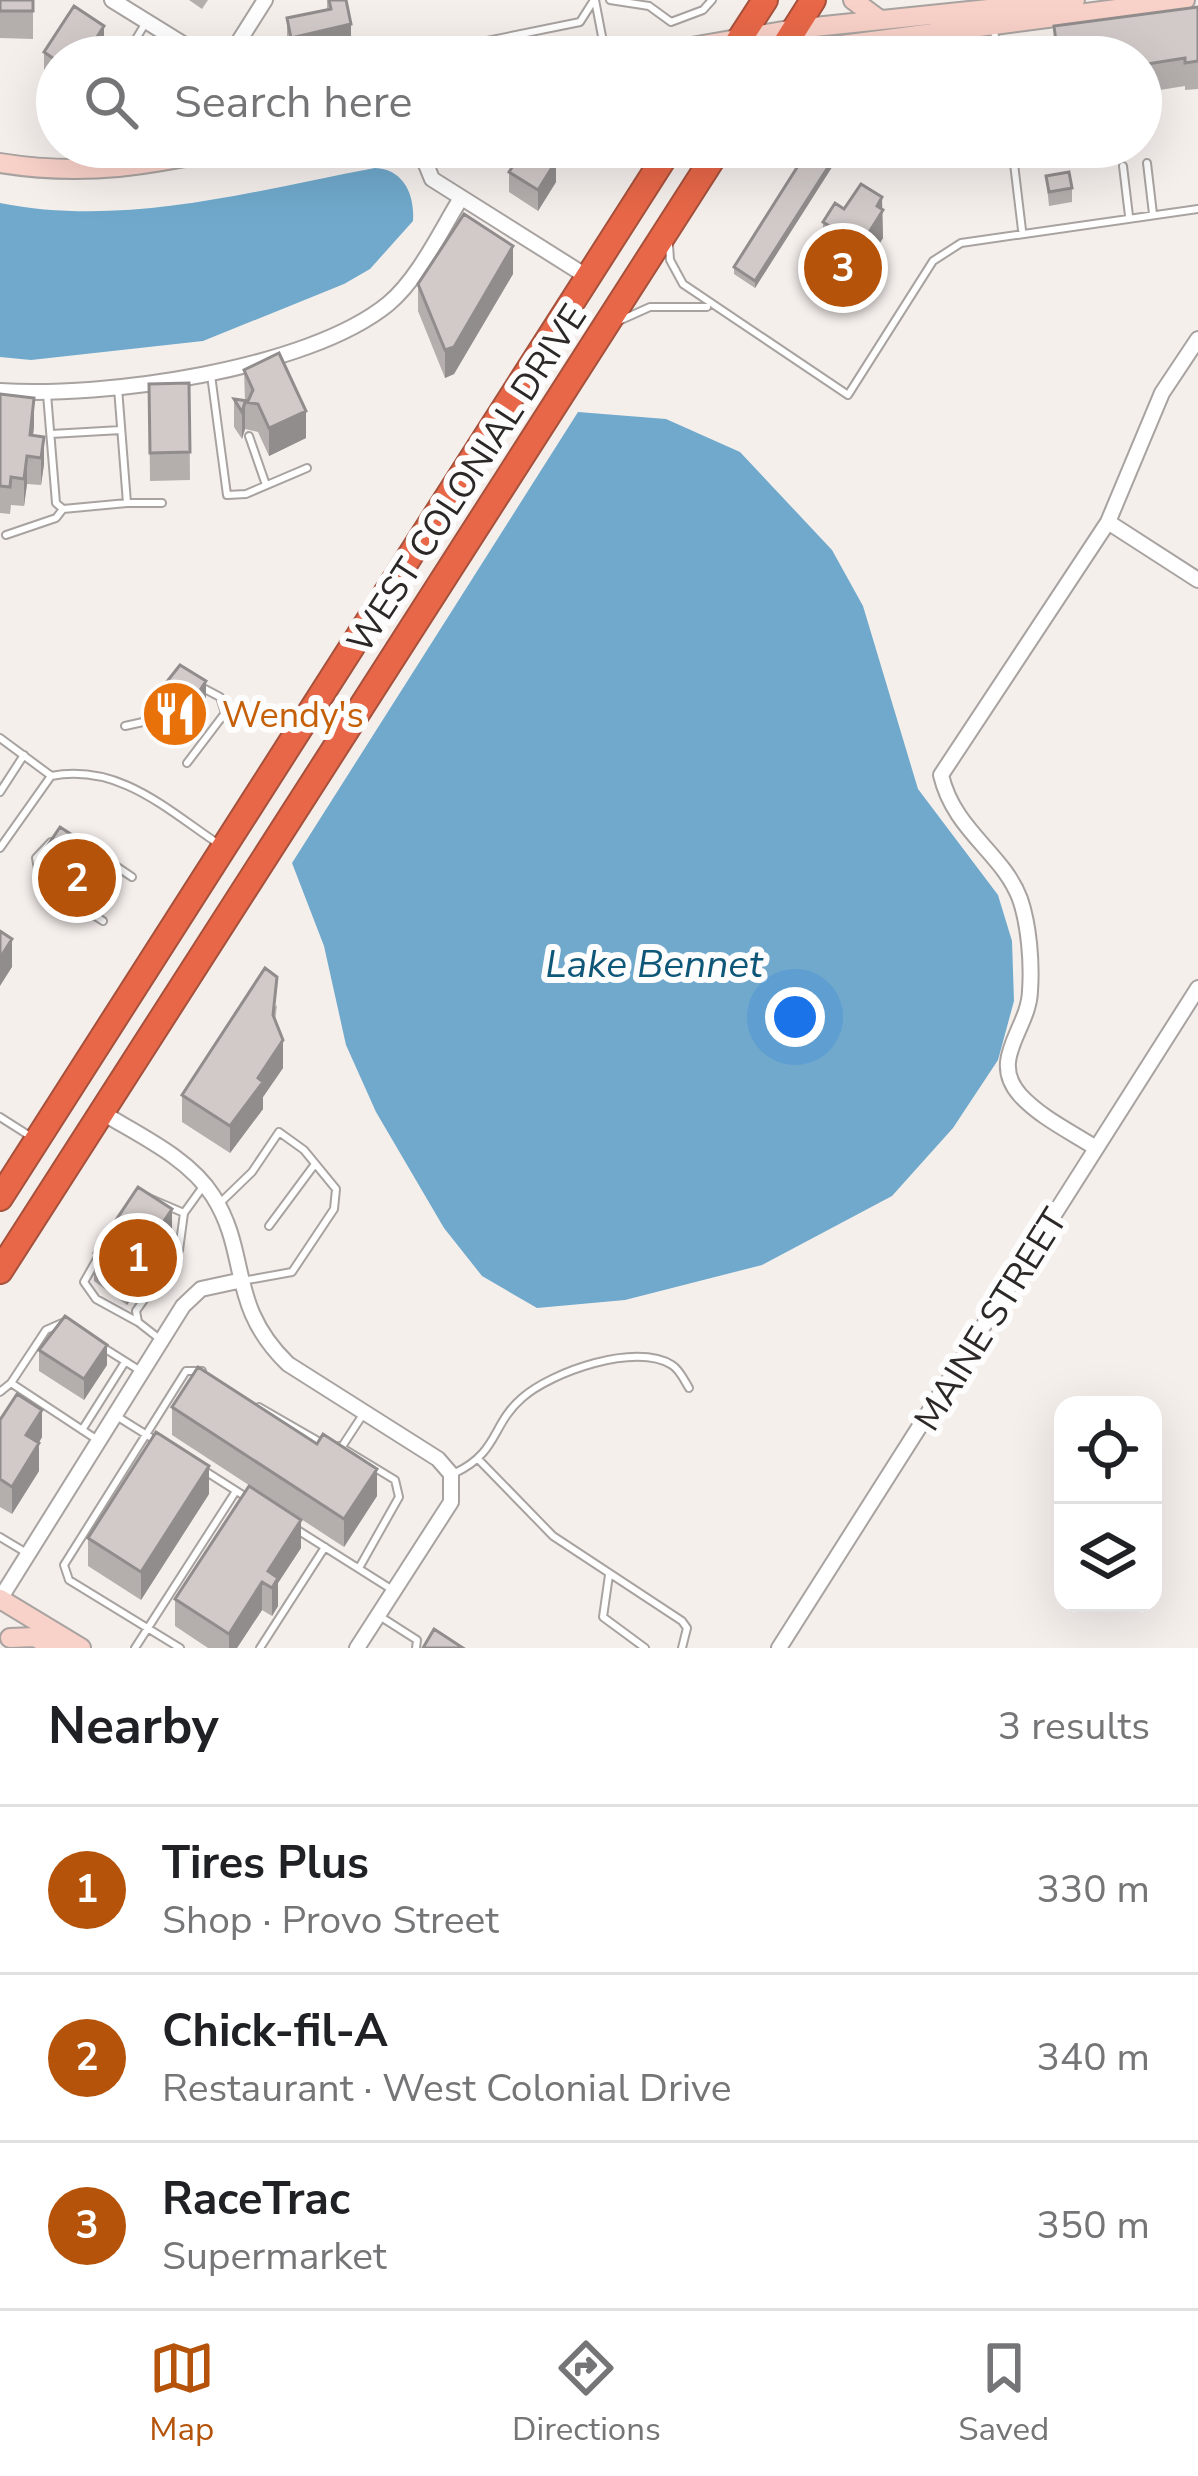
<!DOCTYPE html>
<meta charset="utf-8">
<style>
body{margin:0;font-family:"Nunito Sans",sans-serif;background:#f2f2f2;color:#202124}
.controls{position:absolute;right:36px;bottom:36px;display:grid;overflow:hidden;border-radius:24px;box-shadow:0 12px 48px #0002}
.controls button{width:108px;height:108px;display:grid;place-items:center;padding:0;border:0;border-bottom:3px solid #e0e0e0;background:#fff;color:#202124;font:60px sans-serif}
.you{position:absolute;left:795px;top:1017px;width:42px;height:42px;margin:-30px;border:9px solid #fff;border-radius:50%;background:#1a73e8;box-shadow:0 0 0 18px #1a73e833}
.badge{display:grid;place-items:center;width:78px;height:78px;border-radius:50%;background:#b45309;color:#fff;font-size:39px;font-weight:700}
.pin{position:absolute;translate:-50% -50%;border:6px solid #fff;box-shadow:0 3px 12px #0006}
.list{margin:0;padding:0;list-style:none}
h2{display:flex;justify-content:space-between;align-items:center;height:156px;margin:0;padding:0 48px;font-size:51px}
h2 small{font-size:39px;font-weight:400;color:#757577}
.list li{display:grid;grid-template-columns:78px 1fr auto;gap:36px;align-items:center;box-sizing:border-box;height:168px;padding:0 48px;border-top:3px solid #e0e0e0}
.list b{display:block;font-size:45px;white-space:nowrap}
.list p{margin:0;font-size:39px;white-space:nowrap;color:#757577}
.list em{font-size:39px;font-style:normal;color:#757577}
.icon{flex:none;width:66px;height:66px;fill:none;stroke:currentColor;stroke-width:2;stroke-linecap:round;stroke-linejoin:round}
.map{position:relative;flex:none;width:1198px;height:1648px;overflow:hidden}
.search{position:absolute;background:#fff;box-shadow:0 12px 48px #0002;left:36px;right:36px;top:36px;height:132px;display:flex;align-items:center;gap:30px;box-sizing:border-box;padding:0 42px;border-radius:66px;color:#757577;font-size:45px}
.sheet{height:660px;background:#fff}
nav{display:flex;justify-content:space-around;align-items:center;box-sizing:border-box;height:168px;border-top:3px solid #e0e0e0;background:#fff;font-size:33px;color:#757577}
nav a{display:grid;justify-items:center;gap:6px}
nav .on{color:#b45309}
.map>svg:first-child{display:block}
.water{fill:#70a9cc}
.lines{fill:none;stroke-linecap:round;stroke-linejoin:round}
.lane-casing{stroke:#a8a3a0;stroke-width:10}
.street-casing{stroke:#a8a3a0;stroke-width:18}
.secondary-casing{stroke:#a8a3a0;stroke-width:22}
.highway-casing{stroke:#a6513c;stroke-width:28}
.lane{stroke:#fff;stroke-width:6}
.street{stroke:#fff;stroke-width:14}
.secondary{stroke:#f8d1c8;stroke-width:18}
.highway{stroke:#e86748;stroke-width:24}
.wall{fill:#b4aead}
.shaded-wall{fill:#928d8d}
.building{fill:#d1cac9;stroke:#928d8d;stroke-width:3}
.labels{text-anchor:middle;stroke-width:12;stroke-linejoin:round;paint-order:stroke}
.street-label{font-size:36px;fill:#2b2827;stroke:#fefdfd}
.food-label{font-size:36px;fill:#c56008;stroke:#fefdfd;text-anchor:start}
.water-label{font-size:39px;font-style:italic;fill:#0e5779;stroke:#fefdfd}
</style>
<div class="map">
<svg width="1198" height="1648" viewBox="0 0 1198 1648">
<rect width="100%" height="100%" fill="#f5efec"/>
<path class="water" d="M375,168C403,169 415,194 413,221L370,269L344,284L203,341L31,360L0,357V203C125,228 252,191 375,168Z
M578,412L666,419L740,452L832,550L863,606L918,789L998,895L1012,941L1014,1001L998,1060L953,1128L892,1196L762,1265L625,1300L537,1308L482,1276L444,1228L376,1112L346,1045L324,946L292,863Z"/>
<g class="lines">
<g class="lane-casing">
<path id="lane" d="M595,0L606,57
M610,0L649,6L671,22L703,10L712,0
M994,30L998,57
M472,44L580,22L594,0
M125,57L145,24
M1012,147L1022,230
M1147,163L1153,214
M1123,166L1129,216
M669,245L670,260L683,284L848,395L933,261L961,243L1198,209
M621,320L650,307H707
M211,375L227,495L246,494L307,468
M47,394L56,503L63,509L127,503L118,388
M51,434L121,430
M249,436L266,485
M127,503H162
M6,535L56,518L63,509
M125,726L143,722L150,712
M0,738L50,775
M187,763L225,713L220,697L203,688
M0,792L24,755
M51,842L36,858L40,880L103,921
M0,848L51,776C119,763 166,809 220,845
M95,852L132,877
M0,1117L33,1138
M144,1196L184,1213
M220,1203L252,1172L279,1132L304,1150L336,1189L334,1209L292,1272L242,1281
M269,1226L315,1164
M97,1259L84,1282L96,1299L138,1322
M161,1340L138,1322L136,1311L179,1250L184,1213L202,1188
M104,1348L139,1370
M11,1383L46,1330L62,1323
M0,1392L11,1383L96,1439
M259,1407L325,1445
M118,1417L158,1442
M82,1430L125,1362
M343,1445L362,1416
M339,1446L395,1480L399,1497L359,1568
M480,1461L553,1536L682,1621L687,1628L682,1648
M205,1471L249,1499
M455,1473C499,1452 491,1425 522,1398C551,1372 636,1342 672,1365C680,1370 684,1380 689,1388
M296,1529L391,1589
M0,1537L25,1552
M609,1575L603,1617L645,1648
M381,1617L417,1640L416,1648
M135,1648L236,1491
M180,1648L69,1580L64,1565L186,1371H202
M260,1648L325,1547"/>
</g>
<g class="street-casing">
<path id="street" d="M112,0L204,57
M229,57L265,0
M419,147L432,179L586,276
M0,391C103,398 307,370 388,304C419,278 440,232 461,198
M1108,522L1198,580
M101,1112C139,1135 189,1158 213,1196C250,1254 227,1305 288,1364L438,1459L451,1474V1502L357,1648
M1096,1148C1071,1132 1040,1117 1020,1095C988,1059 1029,1029 1030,991C1032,963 1029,925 1020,899C1003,853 954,831 941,775L1108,522L1162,393L1198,339
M0,1599L183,1306L201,1289L238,1281
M779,1648L1198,988"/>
</g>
<g class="secondary-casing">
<path id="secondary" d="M853,0L880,20
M634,57L795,29L1075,0
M749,57L1185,0
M0,163C87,177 150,165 235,147
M0,1599L81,1648
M10,1638L35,1637L54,1648"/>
</g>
<g class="highway-casing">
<path id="highway" d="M728,57L765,0
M777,57L813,0
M0,1198L671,147
M0,1271L720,147"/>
</g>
<use href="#lane" class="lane"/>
<use href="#street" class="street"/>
<use href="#secondary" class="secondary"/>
<use href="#highway" class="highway"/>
</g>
<path class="wall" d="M0,0H33V39L0,38Z
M189,0H208L202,9Z
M327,0H346L351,45L290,57L287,39V18L327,9Z
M1198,7V89L1185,90V86L1141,93V57H1054V26Z
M104,47L98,57H57V82L44,73V52Z
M516,147H553L556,182L538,211L509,192V172L518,159Z
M1022,147H1039V151L1023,153Z
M841,153L755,288L734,274V267Z
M1046,176L1072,188V202L1049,206Z
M844,209H882L883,238L843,301L813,282V255L823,238V222Z
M513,274L454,374L445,378L418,311V284Z
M244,370L306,438L269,456L258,432L245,429L242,439L234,427V399L245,401Z
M189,383L190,480L150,481L149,384Z
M0,394L34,426L33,435L44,464L41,485L27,484L24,506L11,505L10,514L0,513Z
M206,702L176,748L146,728V708Z
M46,848L105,884L99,901L86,899L47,875Z
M277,1005L275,1021L283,1068L263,1097V1109L230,1153L182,1122V1095Z
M172,1237L127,1305L94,1281V1253Z
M39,1350L107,1365L84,1400L39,1371Z
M172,1407L317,1444L377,1496L344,1547L172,1435Z
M0,1420L42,1437L39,1443V1471L12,1514L0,1507Z
M209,1494L141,1600L88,1566V1538Z
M301,1548L278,1583V1606L272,1616L262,1610L237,1648H208L175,1626V1599Z"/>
<path class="shaded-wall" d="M351,24V45L291,57V38Z
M104,26V47L98,57H84Z
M841,147V153L755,288V281Z
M556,161V182L538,211V190Z
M882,197L883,238L843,301V274Z
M513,246V274L454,374L445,378V350Z
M34,398V426L30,463V435Z
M245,402V429L242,439V412Z
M306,411V438L269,456V428Z
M44,437V464L41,485V458Z
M27,456V484L24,506V479Z
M206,681V702L176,748V727Z
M105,863V884L99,901V881Z
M12,939V967L0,986V958Z
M283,1040V1068L263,1097V1109L230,1153V1126Z
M172,1209V1237L127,1305V1277Z
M107,1345V1365L84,1400V1379Z
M42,1410V1437L26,1463V1435Z
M39,1443V1471L12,1514V1487Z
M209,1466V1494L141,1600V1572Z
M377,1469V1496L344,1547V1519Z
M301,1520V1548L278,1583V1606L272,1616V1588L268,1571Z
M262,1582V1610L237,1648H229V1634Z"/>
<path class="building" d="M0,0H33V11H0Z
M329,0H346L351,24L291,38L287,18L331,9Z
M74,6L104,26L84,57H57V61L44,52Z
M1198,7V61L1185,63V58L1141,65V57H1058L1054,26Z
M520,147H553L556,161L538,190L509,172L521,154Z
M810,147H841L755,281L734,267Z
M1069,172L1072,188L1049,192L1046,176Z
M861,184L882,197L877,206L883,210L843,274L813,255L831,227L823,222L835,203L844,209Z
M464,214L513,246L454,347L445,350L418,284Z
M279,353L306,411L269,428L258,404L245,402L242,412L234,399L248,401L253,390L244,370Z
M189,383L190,452L150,453L149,384Z
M0,394L34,398L30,435L44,437L41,458L27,456L24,479L11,477L10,487L0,486Z
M180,665L206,681L176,727L146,708Z
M60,827L97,851L105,863L99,881L86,878L47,855L46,848Z
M0,931L12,939L0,958Z
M265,968L277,977L273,1015L283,1040L258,1078L263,1082L230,1126L182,1095Z
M138,1187L172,1209L127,1277L94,1253Z
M65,1316L107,1345L84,1379L39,1350Z
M198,1367L317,1444L323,1434L377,1469L344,1519L172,1407Z
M17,1394L42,1410L26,1435L39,1443L12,1487L0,1479V1420Z
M156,1432L209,1466L141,1572L88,1538Z
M249,1486L301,1520L268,1571L278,1578L272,1588L262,1582L229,1634L175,1599Z
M434,1629L463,1648H423Z"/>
<defs>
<g id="restaurant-disc" transform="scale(3.45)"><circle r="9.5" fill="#e8710a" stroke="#fefdfd"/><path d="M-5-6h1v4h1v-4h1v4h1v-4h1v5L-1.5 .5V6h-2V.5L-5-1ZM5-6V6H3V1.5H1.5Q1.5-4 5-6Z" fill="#fff"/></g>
</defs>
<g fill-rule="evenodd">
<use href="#restaurant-disc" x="175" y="714"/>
</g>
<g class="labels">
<g class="street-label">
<text transform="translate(466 478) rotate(-57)" y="13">WEST COLONIAL DRIVE</text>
<text transform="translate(990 1319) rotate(-58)" y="13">MAINE STREET</text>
</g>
<g class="food-label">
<text x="222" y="727">Wendy's</text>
</g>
<g class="water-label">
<text x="654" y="977">Lake Bennet</text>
</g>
</g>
</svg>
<div class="controls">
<button><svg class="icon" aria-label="locate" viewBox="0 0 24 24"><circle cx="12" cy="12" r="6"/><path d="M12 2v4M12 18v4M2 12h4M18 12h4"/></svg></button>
<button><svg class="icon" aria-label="layers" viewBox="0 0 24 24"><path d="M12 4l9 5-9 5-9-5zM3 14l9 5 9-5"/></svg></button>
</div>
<div class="you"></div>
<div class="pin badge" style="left:138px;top:1258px">1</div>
<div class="pin badge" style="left:77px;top:878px">2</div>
<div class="pin badge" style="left:843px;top:268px">3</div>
<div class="search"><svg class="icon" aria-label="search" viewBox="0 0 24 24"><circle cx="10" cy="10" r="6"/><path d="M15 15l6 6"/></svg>Search here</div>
</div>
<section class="sheet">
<h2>Nearby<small>3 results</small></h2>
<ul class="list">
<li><span class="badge">1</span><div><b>Tires Plus</b><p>Shop · Provo Street</p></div><em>330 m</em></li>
<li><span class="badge">2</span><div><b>Chick-fil-A</b><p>Restaurant · West Colonial Drive</p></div><em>340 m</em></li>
<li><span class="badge">3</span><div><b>RaceTrac</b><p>Supermarket</p></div><em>350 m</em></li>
</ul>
</section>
<nav>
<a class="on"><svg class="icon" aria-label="map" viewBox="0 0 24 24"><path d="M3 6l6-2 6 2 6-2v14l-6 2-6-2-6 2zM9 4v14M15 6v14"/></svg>Map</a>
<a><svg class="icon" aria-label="directions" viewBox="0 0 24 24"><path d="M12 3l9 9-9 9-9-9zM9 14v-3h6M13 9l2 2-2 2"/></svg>Directions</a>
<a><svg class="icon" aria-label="saved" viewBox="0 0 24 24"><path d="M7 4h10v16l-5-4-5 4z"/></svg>Saved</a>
</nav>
